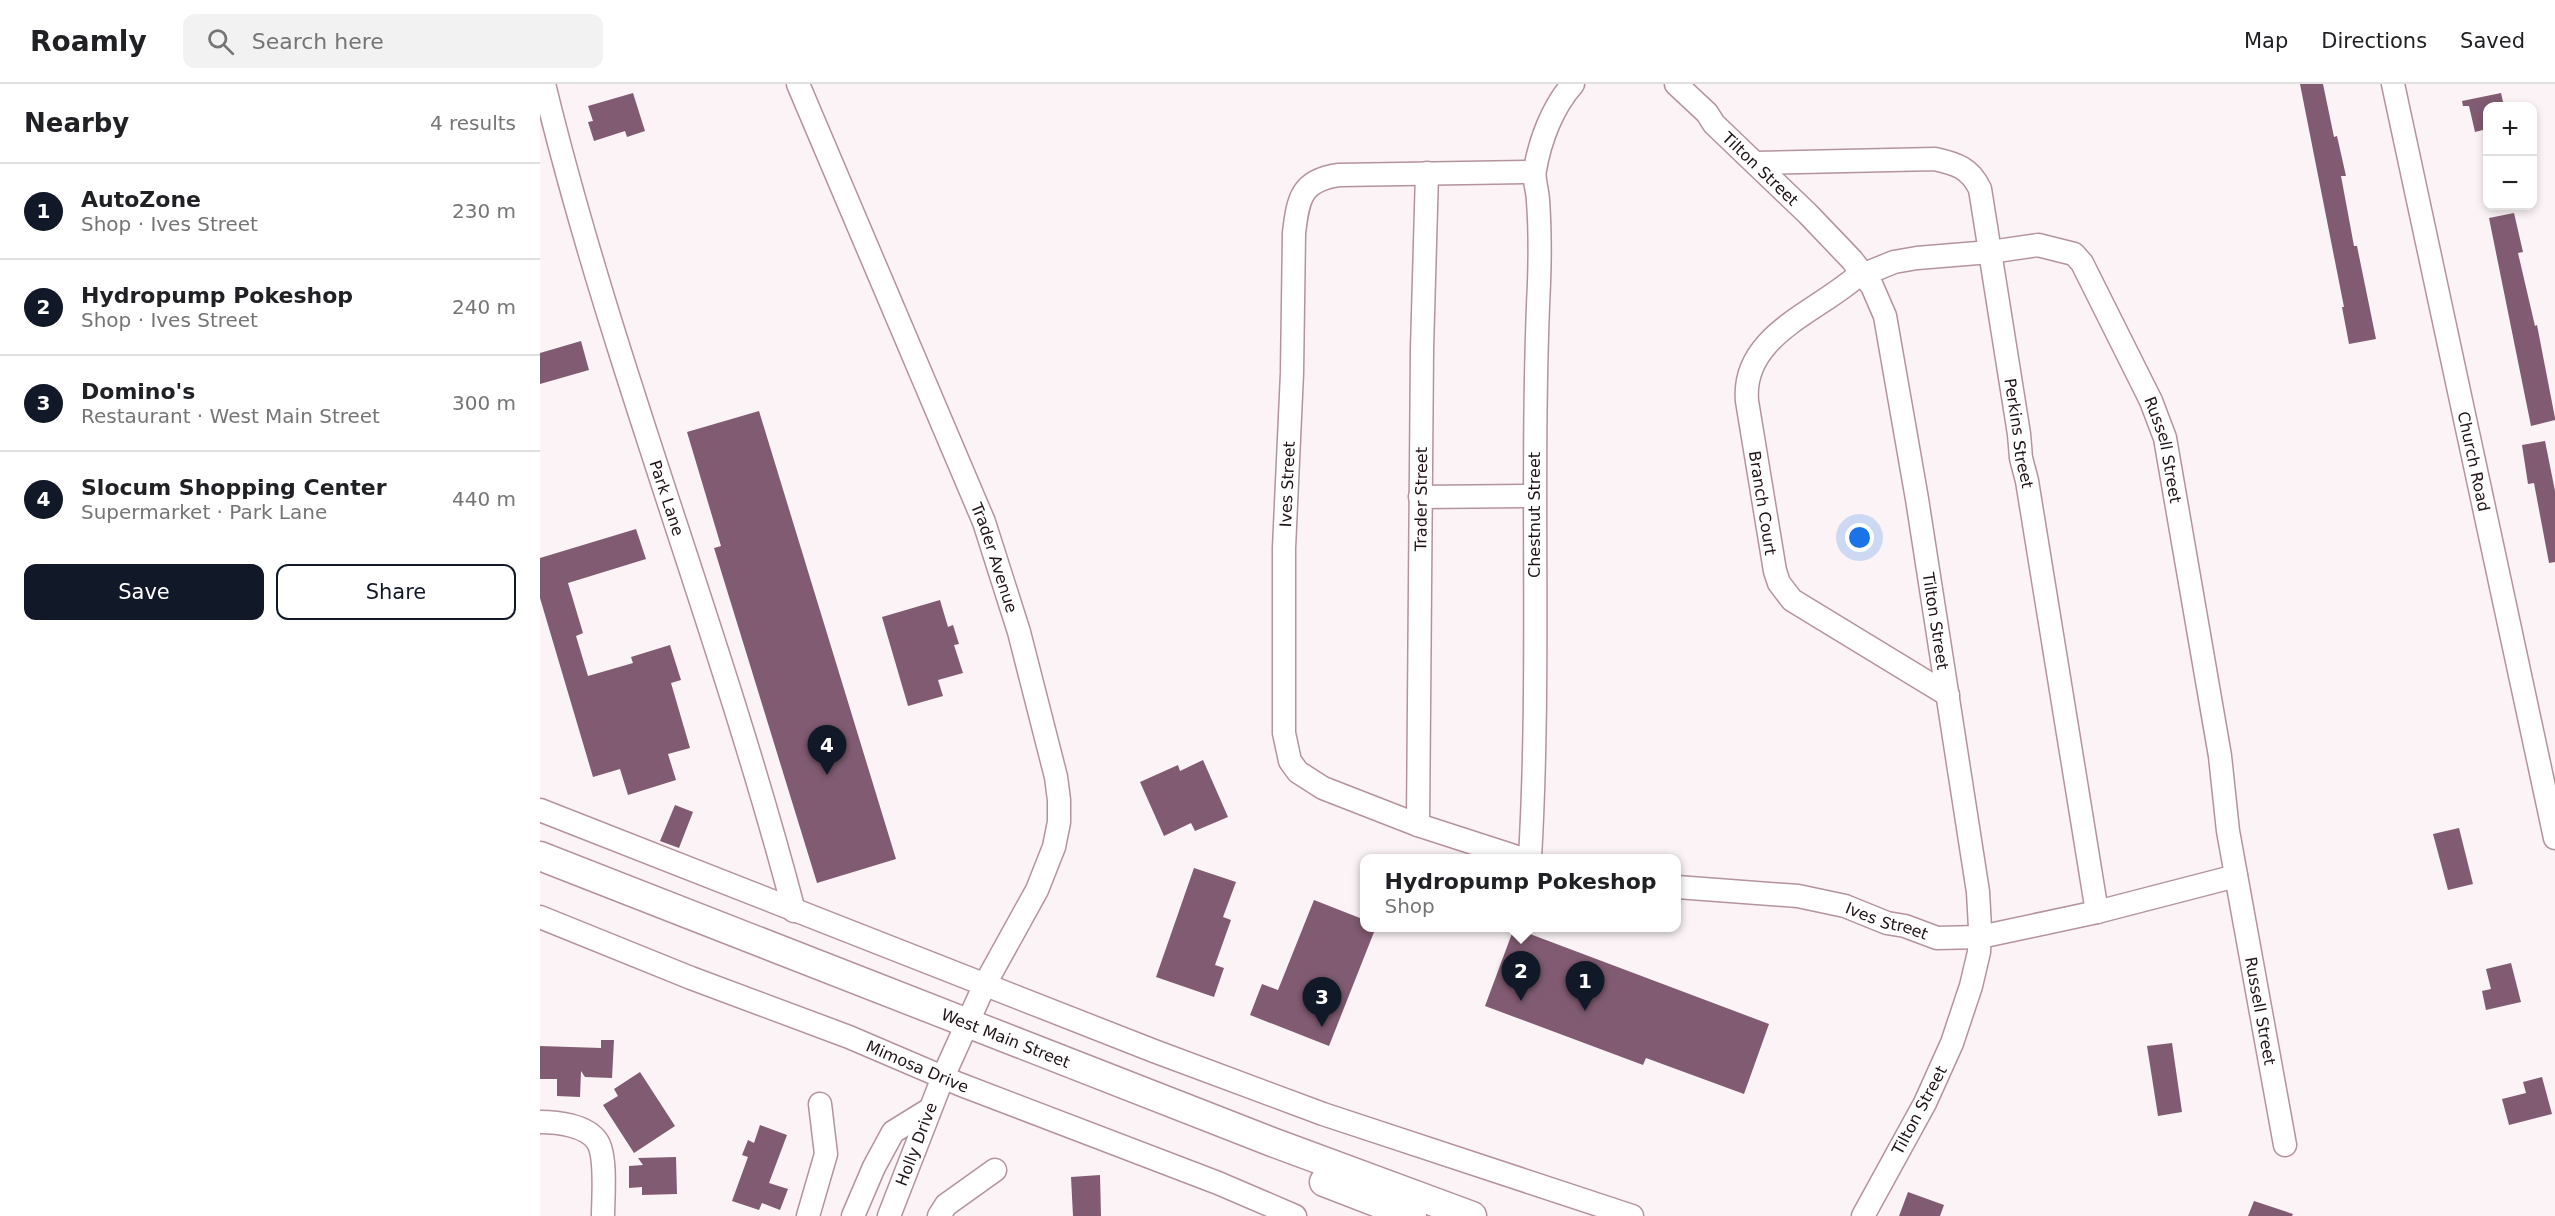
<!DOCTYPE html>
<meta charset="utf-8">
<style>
body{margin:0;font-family:"DejaVu Sans",sans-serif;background:#f2f2f2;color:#202124}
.controls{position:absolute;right:18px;top:18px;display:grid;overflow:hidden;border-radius:12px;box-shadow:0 3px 9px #0003}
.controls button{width:54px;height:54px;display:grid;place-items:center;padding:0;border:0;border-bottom:2px solid #e0e0e0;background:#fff;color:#202124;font:30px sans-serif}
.you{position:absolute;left:1320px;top:454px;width:21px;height:21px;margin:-15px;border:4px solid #fff;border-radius:50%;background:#1a73e8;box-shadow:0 0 0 9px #1a73e833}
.badge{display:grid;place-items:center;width:39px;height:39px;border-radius:50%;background:#111827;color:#fff;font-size:20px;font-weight:700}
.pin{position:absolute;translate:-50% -50px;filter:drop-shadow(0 2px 3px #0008)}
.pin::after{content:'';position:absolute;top:32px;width:21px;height:18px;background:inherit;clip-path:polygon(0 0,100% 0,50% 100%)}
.popup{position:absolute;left:820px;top:770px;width:321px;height:78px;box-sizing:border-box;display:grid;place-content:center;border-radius:12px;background:#fff;filter:drop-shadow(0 2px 4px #0005);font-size:20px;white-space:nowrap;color:#757577}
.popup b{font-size:22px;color:#202124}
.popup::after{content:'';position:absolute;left:50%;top:100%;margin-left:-12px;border:12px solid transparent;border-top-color:#fff}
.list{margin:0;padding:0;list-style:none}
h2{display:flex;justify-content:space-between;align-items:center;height:78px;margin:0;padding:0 24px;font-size:26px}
h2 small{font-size:20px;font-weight:400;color:#757577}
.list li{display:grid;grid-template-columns:39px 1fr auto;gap:18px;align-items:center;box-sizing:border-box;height:96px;padding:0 24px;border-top:2px solid #e0e0e0}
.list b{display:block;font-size:22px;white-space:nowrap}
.list p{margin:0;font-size:20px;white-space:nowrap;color:#757577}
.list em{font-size:20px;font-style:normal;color:#757577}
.actions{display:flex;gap:12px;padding:18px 24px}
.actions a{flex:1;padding:14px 0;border:2px solid #111827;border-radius:12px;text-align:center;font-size:21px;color:#111827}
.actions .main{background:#111827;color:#fff}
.icon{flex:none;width:33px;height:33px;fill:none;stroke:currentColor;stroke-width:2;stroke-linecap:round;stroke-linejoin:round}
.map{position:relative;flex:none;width:2015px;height:1132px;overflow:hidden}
header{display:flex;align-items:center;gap:36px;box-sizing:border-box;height:84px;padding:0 30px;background:#fff;border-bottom:2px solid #e0e0e0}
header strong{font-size:28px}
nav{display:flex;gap:33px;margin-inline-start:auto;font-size:21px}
.search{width:420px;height:54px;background:#f2f2f2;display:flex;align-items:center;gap:15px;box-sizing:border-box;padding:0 21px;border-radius:12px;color:#757577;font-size:22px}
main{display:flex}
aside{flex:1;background:#fff}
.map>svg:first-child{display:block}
.building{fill:#805b71}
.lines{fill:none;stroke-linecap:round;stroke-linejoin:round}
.minor-casing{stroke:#b5939b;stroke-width:25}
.major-casing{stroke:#b5939b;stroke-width:31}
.minor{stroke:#fff;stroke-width:22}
.major{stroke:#fff;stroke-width:28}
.labels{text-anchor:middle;stroke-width:5;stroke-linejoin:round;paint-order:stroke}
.street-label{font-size:16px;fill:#1f1316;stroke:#fff}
</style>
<header>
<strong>Roamly</strong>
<div class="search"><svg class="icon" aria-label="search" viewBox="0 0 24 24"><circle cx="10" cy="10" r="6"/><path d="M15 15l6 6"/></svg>Search here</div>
<nav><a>Map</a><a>Directions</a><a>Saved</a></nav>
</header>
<main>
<aside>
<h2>Nearby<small>4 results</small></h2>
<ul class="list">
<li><span class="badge">1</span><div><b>AutoZone</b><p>Shop · Ives Street</p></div><em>230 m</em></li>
<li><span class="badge">2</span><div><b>Hydropump Pokeshop</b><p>Shop · Ives Street</p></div><em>240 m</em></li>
<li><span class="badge">3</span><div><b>Domino's</b><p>Restaurant · West Main Street</p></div><em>300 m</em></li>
<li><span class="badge">4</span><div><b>Slocum Shopping Center</b><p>Supermarket · Park Lane</p></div><em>440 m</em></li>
</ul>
<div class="actions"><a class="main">Save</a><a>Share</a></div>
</aside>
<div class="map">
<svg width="2015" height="1132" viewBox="0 0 2015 1132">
<rect width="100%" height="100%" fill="#fbf3f5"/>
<path class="building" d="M1760,0H1783L1794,53L1797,52L1806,92H1801L1814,162H1817L1836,255L1809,260L1802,223H1804Z
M93,9L105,47L87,53L85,47L54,57L48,38L53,37L48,22Z
M1961,9L1964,22H1947V45L1935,48L1929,22H1923L1922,17Z
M1974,129L1983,168L1978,169L1995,242L1997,241L2015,334V336L1991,342L1949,134Z
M41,257L49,286L0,300V269Z
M219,327L356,775L277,799L174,464L181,462L147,348Z
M2005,357L2015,407V478L2009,479L1994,399L1988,400L1982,361Z
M96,445L106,475L28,499L43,549L36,552L48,592L93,579L91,573L130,561L141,596L131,599L150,664L128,670L136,696L88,711L80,685L53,693L0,514V474Z
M400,516L408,543L413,541L419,560L414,561L423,589L398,596L403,612L368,622L342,533Z
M663,676L688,733L655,747L651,739L624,752L600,698L638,681L640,687Z
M135,721L153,728L139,764L120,757Z
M1919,744L1933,800L1908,806L1893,750Z
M654,784L696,798L683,833L691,836L675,881L684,884L674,913L616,893Z
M774,816L825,836V843H836L789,962L710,931L722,900L738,906Z
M974,844L1229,940L1204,1010L1106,974L1103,981L945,922Z
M1971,879L1981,918L1946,926L1942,907L1951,905L1946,885Z
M61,956H74L72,994L45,993L41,987L40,1013L17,1012V995H0V962L61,964Z
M1632,959L1642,1028L1618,1032L1607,962Z
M100,988L135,1042L94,1069L63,1021L78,1012L74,1005Z
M2002,993L2012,1030L1969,1041L1962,1015L1986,1009L1983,998Z
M220,1041L247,1051L229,1099L248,1105L240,1126L222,1119L219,1126L192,1117L208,1073L202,1071L208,1056L214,1059Z
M136,1073L137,1110L102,1111V1103L89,1104V1082L103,1081L98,1074Z
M560,1091L561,1132H533L531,1093Z
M1368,1108L1404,1121L1400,1132H1359Z
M1714,1117L1753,1130L1752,1132H1708Z"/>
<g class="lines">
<g class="minor-casing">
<g id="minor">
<path id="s1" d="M4,0C72,280 181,548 254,827"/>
<path id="s2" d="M258,0L444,438L479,548L516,693L519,716V738L514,763L497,806L445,900L403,993L349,1132"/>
<path id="s3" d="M1136,0L1167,29L1174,40L1268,130L1312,176L1332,202L1345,232L1377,415L1438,808L1440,844L1439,868L1431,902L1412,959L1385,1019L1323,1132"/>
<path id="s4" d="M1853,0L2015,754"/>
<path id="s5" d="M1215,79L1395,75C1417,80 1430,84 1440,105L1479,350L1481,374L1487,397L1557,828"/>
<path d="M880,413L994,412"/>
<path id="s6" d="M1408,611L1252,516L1239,499L1235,487L1207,317C1201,250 1281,227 1322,188L1327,189L1354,178L1377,174L1450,168L1498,161L1534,170L1542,179L1611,317L1625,354L1680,672L1688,747L1745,1061"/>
<path d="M0,726L614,967L783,1030L1092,1132"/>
<path id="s7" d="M878,741L882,265L887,89"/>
<path id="s8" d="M980,774L878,741L783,704L758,688L750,677L744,649V464L752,289L754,149C758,115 761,96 799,91L994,88"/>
<path d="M990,774C1001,583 990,390 999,199C1000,171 1000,144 998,117C998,107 993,95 995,86C1000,56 1013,22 1033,0"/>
<path id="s9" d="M1137,803L1258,812L1305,822L1347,839L1365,842L1397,854L1440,853L1557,828L1696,792"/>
<path id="s10" d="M0,833L151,894L309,953L419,1000L678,1099L755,1132"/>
<path d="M0,1038C17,1038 46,1041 57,1057C67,1071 63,1114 63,1132"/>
<path d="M268,1132L286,1070L280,1020"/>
<path d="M313,1132L334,1083L353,1048L387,1027"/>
<path d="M399,1132L406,1121L455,1086"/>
</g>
</g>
<g class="major-casing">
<g id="major">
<path id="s11" d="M0,772L732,1058L932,1132"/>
<path d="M784,1098L872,1132"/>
</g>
</g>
<use href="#minor" class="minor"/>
<use href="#major" class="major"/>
</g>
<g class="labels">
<g class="street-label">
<text dy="6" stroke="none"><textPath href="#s3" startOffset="120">Tilton Street</textPath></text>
<text dy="6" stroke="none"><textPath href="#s5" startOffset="484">Perkins Street</textPath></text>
<text dy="6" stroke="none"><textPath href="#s6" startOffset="1004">Russell Street</textPath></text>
<text dy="6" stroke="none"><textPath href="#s4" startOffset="386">Church Road</textPath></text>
<text dy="6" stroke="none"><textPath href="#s8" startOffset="530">Ives Street</textPath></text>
<text dy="6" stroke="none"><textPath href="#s1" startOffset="432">Park Lane</textPath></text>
<text dy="6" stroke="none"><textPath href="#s7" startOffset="326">Trader Street</textPath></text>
<text transform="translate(1223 419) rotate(81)" y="6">Branch Court</text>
<text transform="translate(994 431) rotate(-90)" y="6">Chestnut Street</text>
<text dy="6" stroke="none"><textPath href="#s2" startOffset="513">Trader Avenue</textPath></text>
<text dy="6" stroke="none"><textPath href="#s3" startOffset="624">Tilton Street</textPath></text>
<text dy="6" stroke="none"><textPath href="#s9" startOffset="214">Ives Street</textPath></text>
<text dy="6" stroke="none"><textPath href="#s6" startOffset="1574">Russell Street</textPath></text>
<text dy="6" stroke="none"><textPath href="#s11" startOffset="500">West Main Street</textPath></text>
<text dy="6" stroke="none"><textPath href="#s10" startOffset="406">Mimosa Drive</textPath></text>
<text transform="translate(1379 1026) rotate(-62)" y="6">Tilton Street</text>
<text transform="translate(376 1060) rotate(-69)" y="6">Holly Drive</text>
</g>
</g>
</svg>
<div class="controls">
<button>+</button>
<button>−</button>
</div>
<div class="you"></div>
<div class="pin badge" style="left:1045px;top:927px">1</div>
<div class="pin badge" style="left:981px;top:917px">2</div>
<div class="popup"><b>Hydropump Pokeshop</b>Shop</div>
<div class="pin badge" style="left:782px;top:943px">3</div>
<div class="pin badge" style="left:287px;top:691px">4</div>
</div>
</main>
